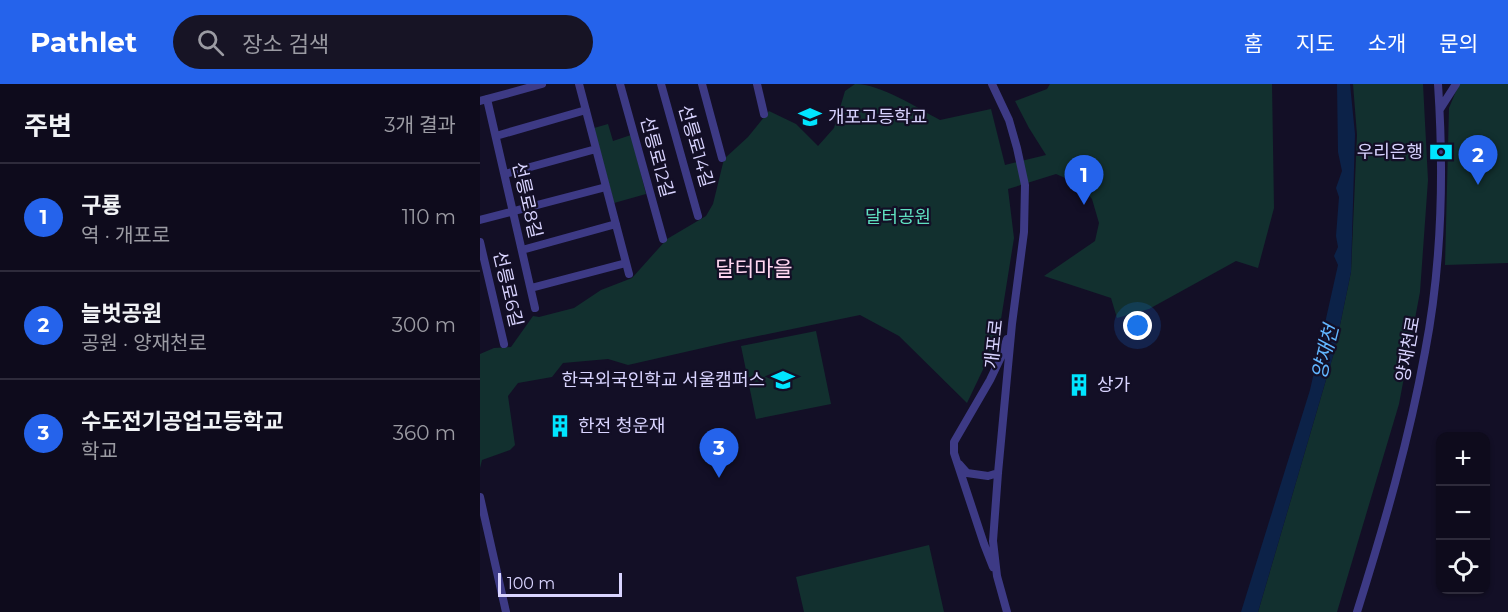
<!DOCTYPE html>
<html lang="ko">
<meta charset="utf-8">
<style>
body{margin:0;font-family:Montserrat,"Noto Sans KR",sans-serif;background:#171425;color:#f1f3f6}
.controls{position:absolute;right:18px;bottom:18px;display:grid;overflow:hidden;border-radius:12px;box-shadow:0 2px 4px #0004}
.controls button{width:54px;height:54px;display:grid;place-items:center;padding:0;border:0;border-bottom:2px solid #2e2b3b;background:#0e0b1c;color:#f1f3f6;font:30px sans-serif}
.scale{position:absolute;left:18px;bottom:15px;width:124px;box-sizing:border-box;padding-left:6px;border:3px solid #d9d4ff;border-top:0;font-size:16px;line-height:21px;white-space:nowrap;color:#d9d4ff;-webkit-text-stroke:4px #130f26;paint-order:stroke}
.you{position:absolute;left:658px;top:242px;width:21px;height:21px;margin:-15px;border:4px solid #fff;border-radius:50%;background:#1a73e8;box-shadow:0 0 0 9px #1a73e833}
.badge{display:grid;place-items:center;width:39px;height:39px;border-radius:50%;background:#2563eb;color:#fff;font-size:20px;font-weight:700}
.pin{position:absolute;translate:-50% -50px;filter:drop-shadow(0 2px 3px #0008)}
.pin::after{content:'';position:absolute;top:32px;width:21px;height:18px;background:inherit;clip-path:polygon(0 0,100% 0,50% 100%)}
.list{margin:0;padding:0;list-style:none}
h2{display:flex;justify-content:space-between;align-items:center;height:78px;margin:0;padding:0 24px;font-size:26px}
h2 small{font-size:20px;font-weight:400;color:#9b9ba3}
.list li{display:grid;grid-template-columns:39px 1fr auto;gap:18px;align-items:center;box-sizing:border-box;height:108px;padding:0 24px;border-top:2px solid #2e2b3b}
.list b{display:block;font-size:22px;white-space:nowrap}
.list p{margin:0;font-size:20px;white-space:nowrap;color:#9b9ba3}
.list em{font-size:20px;font-style:normal;color:#9b9ba3}
.icon{flex:none;width:33px;height:33px;fill:none;stroke:currentColor;stroke-width:2;stroke-linecap:round;stroke-linejoin:round}
.map{position:relative;flex:none;width:1028px;height:528px;overflow:hidden}
header{display:flex;align-items:center;gap:36px;box-sizing:border-box;height:84px;padding:0 30px;background:#2563eb;color:#fff}
header strong{font-size:28px}
nav{display:flex;gap:33px;margin-inline-start:auto;font-size:21px}
.search{width:420px;height:54px;background:#171425;display:flex;align-items:center;gap:15px;box-sizing:border-box;padding:0 21px;border-radius:33px;color:#9b9ba3;font-size:22px}
main{display:flex}
aside{flex:1;background:#0e0b1c}
.map>svg:first-child{display:block}
.green{fill:#12302f}
.water{fill:#0c2248}
.lines{fill:none;stroke-linecap:round;stroke-linejoin:round}
.minor{stroke:#3d3a85;stroke-width:8}
.labels{text-anchor:middle;stroke-width:4.5;stroke-linejoin:round;paint-order:stroke}
.poi-label{font-size:18px;fill:#d9d4ff;stroke:#130f26;text-anchor:start}
.street-label{font-size:18px;fill:#d9d4ff;stroke:#130f26}
.park-label{font-size:18px;fill:#5fe0c0;stroke:#130f26}
.water-label{font-size:20px;font-style:italic;fill:#62b6ff;stroke:#130f26}
.quarter-label{font-size:21px;fill:#ffd6f0;stroke:#130f26}
</style>
<header>
<strong>Pathlet</strong>
<div class="search"><svg class="icon" aria-label="search" viewBox="0 0 24 24"><circle cx="10" cy="10" r="6"/><path d="M15 15l6 6"/></svg>장소 검색</div>
<nav><a>홈</a><a>지도</a><a>소개</a><a>문의</a></nav>
</header>
<main>
<aside>
<h2>주변<small>3개 결과</small></h2>
<ul class="list">
<li><span class="badge">1</span><div><b>구룡</b><p>역 · 개포로</p></div><em>110 m</em></li>
<li><span class="badge">2</span><div><b>늘벗공원</b><p>공원 · 양재천로</p></div><em>300 m</em></li>
<li><span class="badge">3</span><div><b>수도전기공업고등학교</b><p>학교</p></div><em>360 m</em></li>
</ul>
</aside>
<div class="map">
<svg width="1028" height="528" viewBox="0 0 1028 528">
<rect width="100%" height="100%" fill="#130f26"/>
<path class="green" d="M375,0C401,0 437,24 460,36L511,25L525,81L566,71L549,44L535,17L567,5L570,0H792L794,124L778,184L756,177L669,225L637,234L631,214L564,192L615,157L619,139L612,115L599,100L576,90L528,105L534,154L518,254L487,319L419,252L380,231L249,258L148,281L128,275L83,279L72,293L38,299L28,312L35,361L30,366L2,376L0,384V270L14,264L31,263L53,232L59,233L94,224L121,206L152,194L187,155L226,132L233,120L244,75L268,53L289,27L316,40L338,62L354,44L365,7Z
M873,0H943L948,96L940,208L919,320L857,528H778L855,265L871,188L877,51Z
M979,0H1028V179L965,181L969,24Z
M128,40L133,57L151,51L166,110L134,119L114,44Z
M336,247L351,320L276,335L261,262Z
M449,461L464,528H324L316,493Z"/>
<path class="water" d="M857,0H870L875,50L871,188L855,265L778,528H761L830,306L858,181L854,172L858,163L856,152L859,113L856,104L862,87L858,68Z"/>
<g class="lines">
<path class="minor" d="M99,0L149,190
M140,0L183,155
M181,0L218,132
M222,0L242,74
M277,0L284,30
M512,0L529,36L537,64L545,101L544,148L532,240L518,389L513,457L517,492L527,528
M7,15L55,224
M0,17L62,0
M960,25L976,0
M16,52L106,26
M25,90L116,65
M0,136L126,103
M0,158L24,260
M42,166L136,140
M51,204L146,179
M479,380L487,389L508,392L518,389
M0,413L26,528
M513,483L504,460L474,369V358L510,296L521,273L527,255
M877,528C904,442 929,356 945,268C962,180 964,89 958,0"/>
</g>
<defs>
<g id="school-bare" transform="scale(1.8)"><path d="M0-5L7-2L0 1L-7-2ZM-4 1L0 2.5L4 1V4Q0 6-4 4Z" fill="#00e5ff" stroke="#130f26" stroke-width="2.5" paint-order="stroke"/></g>
<g id="bank-bare" transform="scale(1.8)"><path d="M-6-4H6V4H-6ZM0-2.3a2.3 2.3 0 1 0 0 4.6a2.3 2.3 0 1 0 0-4.6Z" fill="#00e5ff" stroke="#130f26" stroke-width="2.5" paint-order="stroke"/></g>
<g id="building-bare" transform="scale(1.8)"><path d="M-4-6H4V6H1V3H-1V6H-4ZM-2.5-4.3h1.7v1.8h-1.7ZM.8-4.3h1.7v1.8H.8ZM-2.5-1h1.7V.8h-1.7ZM.8-1h1.7V.8H.8Z" fill="#00e5ff" stroke="#130f26" stroke-width="2.5" paint-order="stroke"/></g>
</defs>
<g fill-rule="evenodd">
<use href="#school-bare" x="330" y="33"/>
<use href="#bank-bare" x="961" y="68"/>
<use href="#school-bare" x="303" y="296"/>
<use href="#building-bare" x="599" y="301"/>
<use href="#building-bare" x="80" y="342"/>
</g>
<g class="labels">
<g class="poi-label">
<text x="348" y="39">개포고등학교</text>
<text x="943" y="74" text-anchor="end">우리은행</text>
<text x="285" y="302" text-anchor="end">한국외국인학교 서울캠퍼스</text>
<text x="617" y="307">상가</text>
<text x="98" y="348">한전 청운재</text>
</g>
<g class="street-label">
<text transform="translate(216 62) rotate(74)" y="6">선릉로14길</text>
<text transform="translate(177 73) rotate(75)" y="6">선릉로12길</text>
<text transform="translate(47 116) rotate(77)" y="6">선릉로8길</text>
<text transform="translate(28 205) rotate(77)" y="6">선릉로6길</text>
<text transform="translate(514 260) rotate(-84)" y="6">개포로</text>
<text transform="translate(928 265) rotate(-80)" y="6">양재천로</text>
</g>
<g class="park-label">
<text x="418" y="139">달터공원</text>
</g>
<g class="water-label">
<text transform="translate(845 268) rotate(-76)" y="7">양재천</text>
</g>
<g class="quarter-label">
<text x="274" y="192">달터마을</text>
</g>
</g>
</svg>
<div class="controls">
<button>+</button>
<button>−</button>
<button><svg class="icon" aria-label="locate" viewBox="0 0 24 24"><circle cx="12" cy="12" r="6"/><path d="M12 2v4M12 18v4M2 12h4M18 12h4"/></svg></button>
</div>
<div class="scale">100 m</div>
<div class="you"></div>
<div class="pin badge" style="left:604px;top:121px">1</div>
<div class="pin badge" style="left:998px;top:101px">2</div>
<div class="pin badge" style="left:239px;top:394px">3</div>
</div>
</main>
